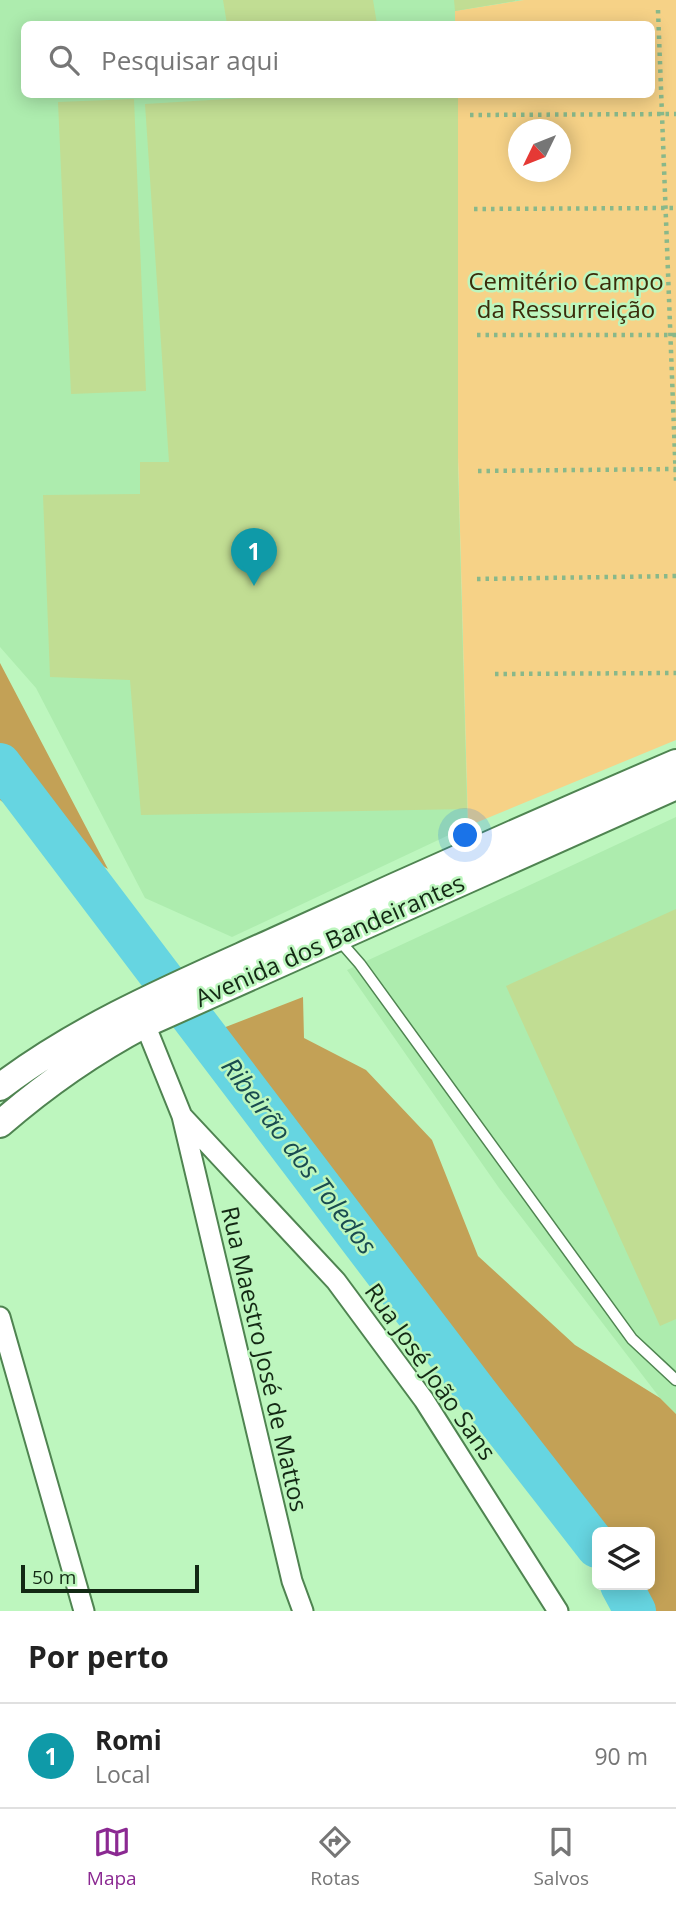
<!DOCTYPE html>
<html lang="pt">
<meta charset="utf-8">
<style>
body{margin:0;font-family:"Open Sans",sans-serif;background:#f6f6f6;color:#222}
.controls{position:absolute;right:21px;bottom:21px;display:grid;overflow:hidden;border-radius:10px;box-shadow:0 4px 18px #0003}
.controls button{width:63px;height:63px;display:grid;place-items:center;padding:0;border:0;border-bottom:2px solid #e0e0e0;background:#fff;color:#222;font:35px sans-serif}
.compass{position:absolute;left:508px;top:119px;width:63px;height:63px;border-radius:50%;background:#fff;box-shadow:0 4px 18px #0003;rotate:227deg}
.scale{position:absolute;left:21px;bottom:18px;width:178px;box-sizing:border-box;padding-left:7px;border:4px solid #132914;border-top:0;font-size:19px;line-height:24px;white-space:nowrap;color:#132914;-webkit-text-stroke:5px #bdf6be;paint-order:stroke}
.you{position:absolute;left:466px;top:836px;width:24px;height:24px;margin:-18px;border:5px solid #fff;border-radius:50%;background:#1a73e8;box-shadow:0 0 0 10px #1a73e833}
.badge{display:grid;place-items:center;width:46px;height:46px;border-radius:50%;background:#8b2992;color:#fff;font-size:23px;font-weight:700}
.pin{position:absolute;translate:-50% -58px;filter:drop-shadow(0 2px 4px #0008)}
.pin::after{content:'';position:absolute;top:37px;width:24px;height:21px;background:inherit;clip-path:polygon(0 0,100% 0,50% 100%)}
.list{margin:0;padding:0;list-style:none}
h2{display:flex;justify-content:space-between;align-items:center;height:91px;margin:0;padding:0 28px;font-size:30px}
h2 small{font-size:23px;font-weight:400;color:#767676}
.list li{display:grid;grid-template-columns:46px 1fr auto;gap:21px;align-items:center;box-sizing:border-box;height:105px;padding:0 28px;border-top:2px solid #e0e0e0}
.list b{display:block;font-size:26px;white-space:nowrap}
.list p{margin:0;font-size:23px;white-space:nowrap;color:#767676}
.list em{font-size:23px;font-style:normal;color:#767676}
.icon{flex:none;width:38px;height:38px;fill:none;stroke:currentColor;stroke-width:2;stroke-linecap:round;stroke-linejoin:round}
.map{position:relative;flex:none;width:676px;height:1611px;overflow:hidden}
.search{position:absolute;background:#fff;box-shadow:0 4px 18px #0003;left:21px;right:21px;top:21px;height:77px;display:flex;align-items:center;gap:18px;box-sizing:border-box;padding:0 24px;border-radius:10px;color:#767676;font-size:26px}
.sheet{height:196px;background:#fff}
nav{display:flex;justify-content:space-around;align-items:center;box-sizing:border-box;height:98px;border-top:2px solid #e0e0e0;background:#fff;font-size:19px;color:#767676}
nav a{display:grid;justify-items:center;gap:4px}
nav .on{color:#8b2992}
.map>svg:first-child{display:block}
.built{fill:#adecae}
.green{fill:#f6d287;fill-rule:evenodd}
.forest{fill:#c3a156}
.lines{fill:none;stroke-linecap:round;stroke-linejoin:round}
.river{stroke:#66d5e1;stroke-width:42}
.building{fill:#c1dd93}
.lane-casing{stroke:#4f8451;stroke-width:13}
.street-casing{stroke:#4f8451;stroke-width:23}
.secondary-casing{stroke:#4f8451;stroke-width:30}
.path{stroke:#89b88a;stroke-width:4.5;stroke-dasharray:3.5 5;stroke-linecap:butt}
.lane{stroke:#fff;stroke-width:10}
.street{stroke:#fff;stroke-width:19}
.secondary{stroke:#fff;stroke-width:26}
.labels{text-anchor:middle;stroke-width:5;stroke-linejoin:round;paint-order:stroke}
.park-label{font-size:24px;fill:#3a2c0a;stroke:#bdf6be}
.street-label{font-size:24px;fill:#132914;stroke:#bdf6be}
.water-label{font-size:26px;font-style:italic;fill:#194b50;stroke:#bdf6be}
</style>
<div class="map">
<svg width="676" height="1611" viewBox="0 0 676 1611">
<rect width="100%" height="100%" fill="#bdf6be"/>
<path class="built" d="M0,0H524L455,11L456,24H24V94L458,95V469L468,826L232,937L145,898L36,688L0,647Z
M676,817V1414L660,1398L499,1188L347,970Z"/>
<path class="green" d="M524,0H676V740L468,826L457,420L456,95L652,94V24H455V11ZM518,130H560V172H518Z"/>
<path class="forest" d="M0,663L108,869L28,821L0,800Z
M303,997L304,1038L366,1070L432,1140L478,1256L575,1345L660,1398L676,1414V1611H635L621,1585H650V1532H597V1547L477,1393L205,1035Z"/>
<g class="lines">
<path class="river" d="M0,764L477,1393L597,1547
M621,1585L635,1611"/>
</g>
<path class="building" d="M223,0H373L377,24H227Z
M454,0H515V1L455,11Z
M310,94H458V469L467,809L141,815L130,680L50,677L43,495L140,494V462H169L145,104Z
M134,99L146,391L71,394L58,102Z
M676,909V1319L660,1326L506,986Z"/>
<g class="lines">
<g class="lane-casing">
<path id="lane" d="M339,940L360,964L632,1339L676,1380"/>
</g>
<g class="street-casing">
<path id="street" d="M140,1012L182,1116L292,1581L303,1611
M183,1117L336,1281L424,1400L558,1611
M0,1317L84,1611"/>
</g>
<g class="secondary-casing">
<path id="secondary" d="M0,1087C83,1024 180,984 275,941C408,880 541,821 676,763
M0,1124C45,1085 92,1052 145,1024L676,786"/>
</g>
<path class="path" d="M658,10L676,482
M470,115L676,114
M474,209L676,208
M477,335H676
M478,471L676,469
M477,579L676,576
M495,674L676,673"/>
<use href="#lane" class="lane"/>
<use href="#street" class="street"/>
<use href="#secondary" class="secondary"/>
</g>
<g class="labels">
<g class="park-label">
<text x="566" y="290">Cemitério Campo<tspan x="566" dy="28">da Ressurreição</tspan></text>
</g>
<g class="street-label">
<text transform="translate(330 941) rotate(-24)" y="8">Avenida dos Bandeirantes</text>
<text transform="translate(264 1359) rotate(77)" y="8">Rua Maestro José de Mattos</text>
<text transform="translate(430 1372) rotate(55)" y="8">Rua José João Sans</text>
</g>
<g class="water-label">
<text transform="translate(299 1156) rotate(53)" y="9">Ribeirão dos Toledos</text>
</g>
</g>
</svg>
<div class="controls">
<button><svg class="icon" aria-label="layers" viewBox="0 0 24 24"><path d="M12 4l9 5-9 5-9-5zM3 14l9 5 9-5"/></svg></button>
</div>
<svg class="compass" viewBox="-18 -18 36 36"><path d="M0-13l5 13h-10z" fill="#e53935"/><path d="M0 13l5-13h-10z" fill="#767676"/></svg>
<div class="scale">50 m</div>
<div class="you"></div>
<div class="pin badge" style="left:254px;top:586px;background:#0f9aa8">1</div>
<div class="search"><svg class="icon" aria-label="search" viewBox="0 0 24 24"><circle cx="10" cy="10" r="6"/><path d="M15 15l6 6"/></svg>Pesquisar aqui</div>
</div>
<section class="sheet">
<h2>Por perto<small></small></h2>
<ul class="list">
<li><span class="badge" style="background:#0f9aa8">1</span><div><b>Romi</b><p>Local</p></div><em>90 m</em></li>
</ul>
</section>
<nav>
<a class="on"><svg class="icon" aria-label="map" viewBox="0 0 24 24"><path d="M3 6l6-2 6 2 6-2v14l-6 2-6-2-6 2zM9 4v14M15 6v14"/></svg>Mapa</a>
<a><svg class="icon" aria-label="directions" viewBox="0 0 24 24"><path d="M12 3l9 9-9 9-9-9zM9 14v-3h6M13 9l2 2-2 2"/></svg>Rotas</a>
<a><svg class="icon" aria-label="saved" viewBox="0 0 24 24"><path d="M7 4h10v16l-5-4-5 4z"/></svg>Salvos</a>
</nav>
